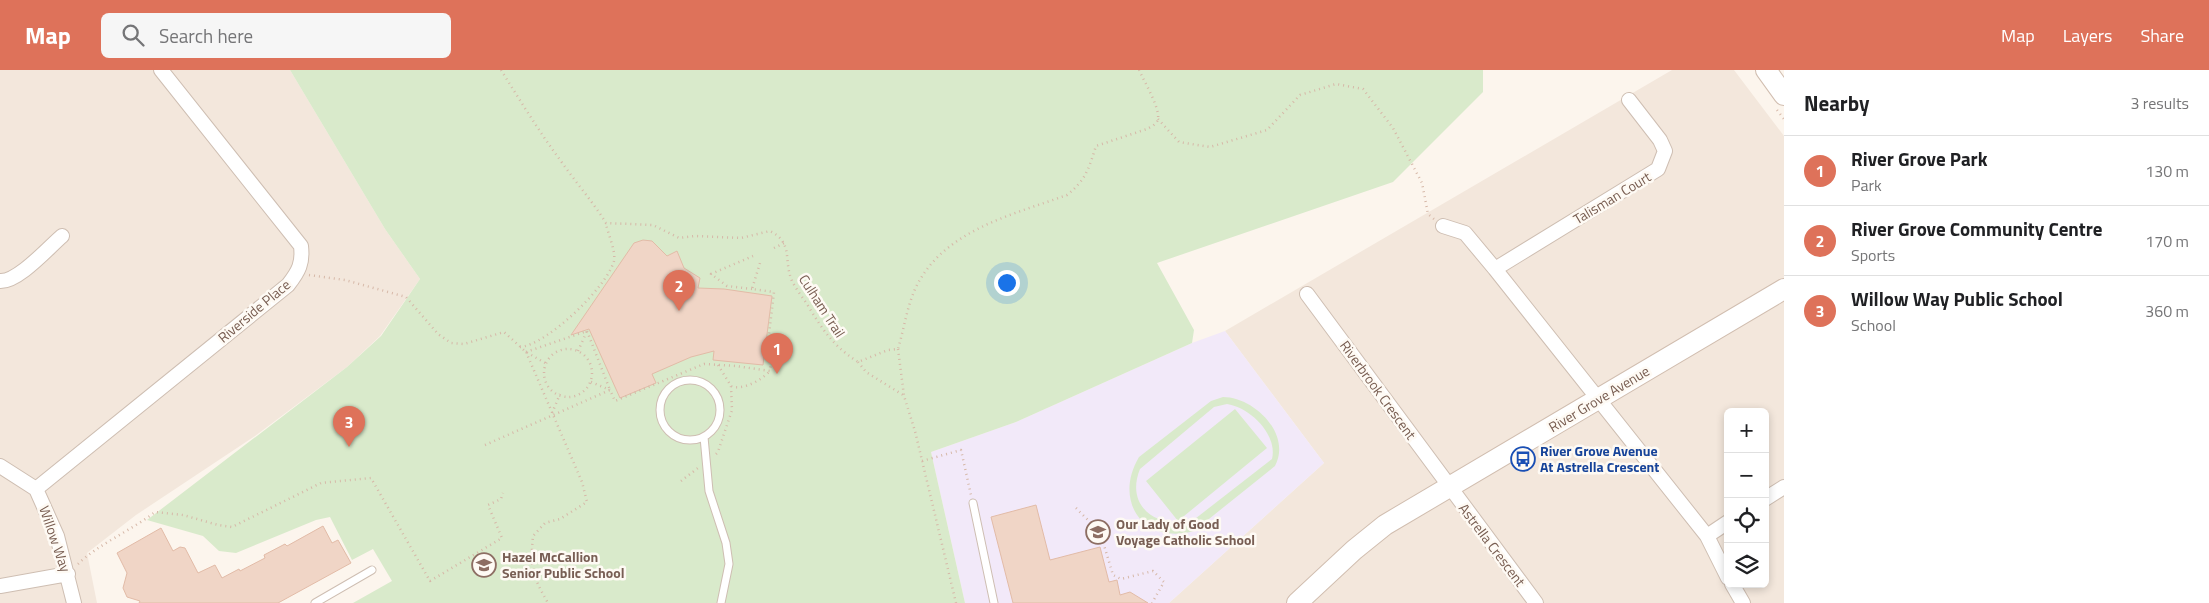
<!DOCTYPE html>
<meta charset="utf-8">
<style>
body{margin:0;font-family:"Titillium Web",sans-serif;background:#f6f6f6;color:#202124}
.controls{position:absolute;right:15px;bottom:15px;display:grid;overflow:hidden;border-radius:8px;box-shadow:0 2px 8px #0003}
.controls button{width:45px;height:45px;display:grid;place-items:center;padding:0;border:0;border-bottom:1px solid #e0e0e0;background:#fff;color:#202124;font:25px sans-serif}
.you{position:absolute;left:1006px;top:212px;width:18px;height:18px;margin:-12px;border:4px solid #fff;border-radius:50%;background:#1a73e8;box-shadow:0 0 0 8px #1a73e833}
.badge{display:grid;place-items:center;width:32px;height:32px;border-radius:50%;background:#de725a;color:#fff;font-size:16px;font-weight:700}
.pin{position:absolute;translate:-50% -41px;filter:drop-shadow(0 1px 2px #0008)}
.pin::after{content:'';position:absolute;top:26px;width:18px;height:15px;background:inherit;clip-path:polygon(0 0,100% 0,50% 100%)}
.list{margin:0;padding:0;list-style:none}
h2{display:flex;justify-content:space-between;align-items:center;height:65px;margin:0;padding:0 20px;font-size:21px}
h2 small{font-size:16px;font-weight:400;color:#757577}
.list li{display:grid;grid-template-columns:32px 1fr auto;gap:15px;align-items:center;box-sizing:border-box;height:70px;padding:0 20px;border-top:1px solid #e0e0e0}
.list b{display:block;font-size:19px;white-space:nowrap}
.list p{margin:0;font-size:16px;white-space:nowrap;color:#757577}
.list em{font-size:16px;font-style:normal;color:#757577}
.icon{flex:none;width:28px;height:28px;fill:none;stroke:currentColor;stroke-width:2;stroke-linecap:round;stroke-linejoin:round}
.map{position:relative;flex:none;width:1784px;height:533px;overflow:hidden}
header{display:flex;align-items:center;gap:30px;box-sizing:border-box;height:70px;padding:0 25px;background:#de725a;color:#fff}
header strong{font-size:24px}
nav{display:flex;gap:28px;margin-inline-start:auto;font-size:18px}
.search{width:350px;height:45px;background:#f6f6f6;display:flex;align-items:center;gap:12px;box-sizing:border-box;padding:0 18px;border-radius:8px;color:#757577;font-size:19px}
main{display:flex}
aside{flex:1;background:#fff}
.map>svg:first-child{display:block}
.residential{fill:#f3e7dc;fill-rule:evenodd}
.education{fill:#f2e9f9}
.green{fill:#d9eacb;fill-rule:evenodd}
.building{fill:#f0d5c6;stroke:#e2bba7}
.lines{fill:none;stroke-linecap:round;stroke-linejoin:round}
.lane-casing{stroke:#cebeb2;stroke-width:9}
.street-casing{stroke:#cebeb2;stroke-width:16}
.secondary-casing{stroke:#d1beb0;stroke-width:22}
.path{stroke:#d6b8a8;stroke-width:2.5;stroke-dasharray:1 4;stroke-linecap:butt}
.lane{stroke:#fff;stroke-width:7}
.street{stroke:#fff;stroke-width:14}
.secondary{stroke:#fff;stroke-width:20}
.labels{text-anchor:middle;stroke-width:5;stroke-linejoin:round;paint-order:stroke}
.street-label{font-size:14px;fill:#775c50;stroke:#fefaf4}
.transit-label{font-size:14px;font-weight:bold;fill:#164399;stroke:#fefaf4;text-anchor:start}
.education-label{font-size:14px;font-weight:bold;fill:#785e54;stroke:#fefaf4;text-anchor:start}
</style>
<header>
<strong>Map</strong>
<div class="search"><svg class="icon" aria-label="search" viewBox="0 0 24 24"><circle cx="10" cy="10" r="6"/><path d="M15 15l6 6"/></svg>Search here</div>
<nav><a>Map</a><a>Layers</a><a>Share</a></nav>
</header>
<main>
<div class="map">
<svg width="1784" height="533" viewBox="0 0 1784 533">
<rect width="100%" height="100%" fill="#fcf5ed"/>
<path class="residential" d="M0,0H290L385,159L420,209L380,266L347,297L255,366L136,445L87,483L97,533H0Z
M1672,0H1734L1784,66V533H1169L1324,393L1225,261ZM1728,342H1765V514H1728Z"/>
<path class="education" d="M1225,261L1324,393L1169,533H965L931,382L1016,352L1192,273Z"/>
<path class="green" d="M290,0H1483V22L1393,112L1157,193L1194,260L1192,273L1016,352L931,382L965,533H353L392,511L373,479L352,490L330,447L316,450L236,483L219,481L203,466L147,450L347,297L381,266L420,209L385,159Z
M1223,327C1254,327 1292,364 1275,396L1194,461C1143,475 1113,431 1139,387L1211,331ZM1227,334C1249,337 1278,364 1272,389L1191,452C1156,458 1125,436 1140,399L1214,337Z
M1235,339L1267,378L1178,451L1146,411Z"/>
<path class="building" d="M643,170L652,171L667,186L677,181L684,198L700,208L698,218L724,219L772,226L763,295L713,290L714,281L691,287L652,304L656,313L620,328L589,259L571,265L634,173Z
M1036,435L1050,490L1100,477L1109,512L1117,510L1120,525L1130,522L1148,533H1013L991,447Z
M323,456L332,473L338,470L351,493L278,533H139L140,531L127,527L123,518L127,503L117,483L161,458L173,481L180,477L185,478L198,503L215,495L222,508L239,499L240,501L265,488L264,485L285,474L287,476Z"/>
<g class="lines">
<g class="lane-casing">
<path id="lane" d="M660 340a30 30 0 1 1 60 0a30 30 0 1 1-60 0Z
M704,367L709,421L726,473L729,494L721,533
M973,433L994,533
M315,533L372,500"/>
</g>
<g class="street-casing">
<path id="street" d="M1443,156L1465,163L1495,199L1707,466L1728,508
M1495,199L1658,99L1665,81L1660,70L1629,30
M0,211C18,212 48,178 62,166
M1307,224L1536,533
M0,396L36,419L57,466L74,533
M36,419L288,215C299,201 303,193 301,176L161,0
M1765,429L1784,417
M1707,466L1728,452
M1732,514L1743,533
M0,516L68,504"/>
</g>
<g class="secondary-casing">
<path id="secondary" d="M1766,0L1784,25
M1297,533L1354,480L1385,455L1784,219"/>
</g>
<path class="path" d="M501,0C521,32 540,63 563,94C577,114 593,132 606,153L653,155L679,168L695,166L741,168L770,161C794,173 783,190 792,211C796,219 802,227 807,234C822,259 833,276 858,292L888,280L898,279C904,259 907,236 916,217C944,160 1012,145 1067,125C1086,110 1089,98 1096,76L1147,59C1151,57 1157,54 1158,49C1160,38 1144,11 1139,0
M1777,40L1784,49
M1158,49L1179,72L1210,77L1267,60L1300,25L1336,14L1363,19L1393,58L1422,113L1428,144L1434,149
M774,178L784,173
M309,205L345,210L406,227L438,264L451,273L464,274L504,262L526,282L547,294
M752,219L727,216L711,204L753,186
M587,261L610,320
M520,277C547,275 607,217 614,191C616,181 608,164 606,154
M898,279L904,326L915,361L956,533
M544 303a24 24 0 1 1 48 0a24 24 0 1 1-48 0Z
M578,281L587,261
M526,282L582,412L587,432L560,449L545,453L533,466C530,498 532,505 548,533
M526,282L587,261
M858,292L866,302L903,325
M718,295L731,316C742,321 762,310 770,301
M591,312L610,320
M552,343L560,324
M485,375L610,320L615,331L704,294L736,296L770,301L773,275L769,264L774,222L752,219L760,193
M716,384L718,382L732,340L731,316
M922,391L961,380L971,425
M681,411L698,398
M1076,438L1100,462L1113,505L1121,509L1153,501L1164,512L1152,533
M78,494C97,475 132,460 155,442L183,445L218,455L232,457L321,413L371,408L430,511L502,468L488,435L501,429L503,423"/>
<use href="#lane" class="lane"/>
<use href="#street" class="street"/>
<use href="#secondary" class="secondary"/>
</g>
<defs>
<g id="bus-ring" transform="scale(1.25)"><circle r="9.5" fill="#fefaf4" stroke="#1a4fb4" stroke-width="1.5"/><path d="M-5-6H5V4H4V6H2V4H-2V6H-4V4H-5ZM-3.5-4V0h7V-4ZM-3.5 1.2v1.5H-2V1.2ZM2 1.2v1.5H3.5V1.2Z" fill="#1a4fb4"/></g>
<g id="school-ring" transform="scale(1.25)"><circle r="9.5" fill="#fefaf4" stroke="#8d6e63" stroke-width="1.5"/><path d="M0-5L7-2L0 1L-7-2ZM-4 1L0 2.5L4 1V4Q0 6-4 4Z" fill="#8d6e63"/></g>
</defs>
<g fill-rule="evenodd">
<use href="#bus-ring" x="1523" y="389"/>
<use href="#school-ring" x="1098" y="462"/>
<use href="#school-ring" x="484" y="495"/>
</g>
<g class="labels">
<g class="street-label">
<text transform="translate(1612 128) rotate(-31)" y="5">Talisman Court</text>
<text transform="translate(822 236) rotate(57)" y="5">Culham Trail</text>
<text transform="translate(254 241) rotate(-40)" y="5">Riverside Place</text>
<text transform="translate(1378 320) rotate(54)" y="5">Riverbrook Crescent</text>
<text transform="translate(1599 329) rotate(-31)" y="5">River Grove Avenue</text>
<text transform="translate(55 469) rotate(71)" y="5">Willow Way</text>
<text transform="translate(1492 475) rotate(53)" y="5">Astrella Crescent</text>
</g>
<g class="transit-label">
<text x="1540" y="386">River Grove Avenue<tspan x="1540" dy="16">At Astrella Crescent</tspan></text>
</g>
<g class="education-label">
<text x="1116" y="459">Our Lady of Good<tspan x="1116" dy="16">Voyage Catholic School</tspan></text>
<text x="502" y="492">Hazel McCallion<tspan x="502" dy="16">Senior Public School</tspan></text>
</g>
</g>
</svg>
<div class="controls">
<button>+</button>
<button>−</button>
<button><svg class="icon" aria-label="locate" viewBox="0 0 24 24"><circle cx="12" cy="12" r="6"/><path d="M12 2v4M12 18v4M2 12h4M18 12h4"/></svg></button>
<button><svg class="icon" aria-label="layers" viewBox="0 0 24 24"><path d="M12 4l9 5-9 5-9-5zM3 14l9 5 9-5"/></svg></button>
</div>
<div class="you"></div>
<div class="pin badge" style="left:777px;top:304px">1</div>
<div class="pin badge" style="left:679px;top:241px">2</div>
<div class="pin badge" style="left:349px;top:377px">3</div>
</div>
<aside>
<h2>Nearby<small>3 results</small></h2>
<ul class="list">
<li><span class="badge">1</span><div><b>River Grove Park</b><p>Park</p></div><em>130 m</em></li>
<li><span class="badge">2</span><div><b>River Grove Community Centre</b><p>Sports</p></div><em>170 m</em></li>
<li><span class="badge">3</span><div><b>Willow Way Public School</b><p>School</p></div><em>360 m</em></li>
</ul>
</aside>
</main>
